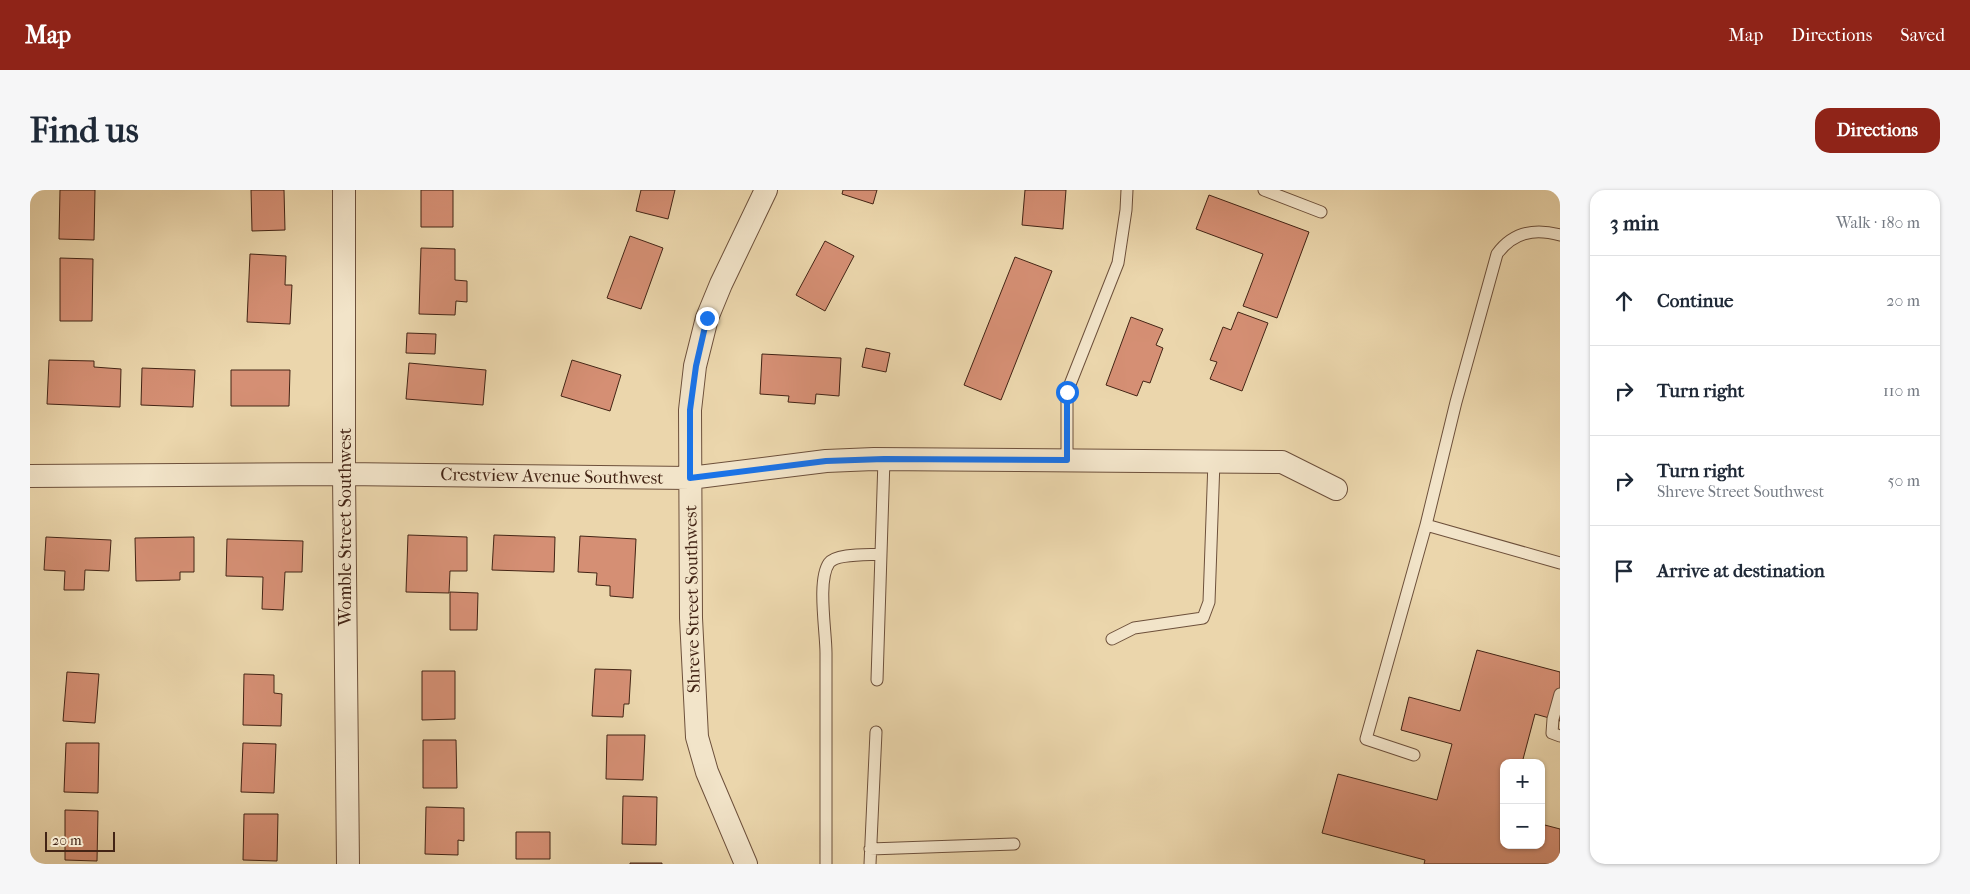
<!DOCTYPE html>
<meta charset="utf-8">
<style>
body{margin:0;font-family:"IM FELL French Canon",serif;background:#f6f6f7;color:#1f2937}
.controls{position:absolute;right:15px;bottom:15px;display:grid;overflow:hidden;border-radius:10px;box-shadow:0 1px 4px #0004}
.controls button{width:45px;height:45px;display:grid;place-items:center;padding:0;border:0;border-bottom:1px solid #e0e1e3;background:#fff;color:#1f2937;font:25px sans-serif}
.scale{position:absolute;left:15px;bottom:12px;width:70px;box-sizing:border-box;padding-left:5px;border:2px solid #432415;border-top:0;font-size:14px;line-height:18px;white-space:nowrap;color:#432415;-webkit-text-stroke:4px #f2e4c9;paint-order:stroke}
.stop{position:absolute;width:15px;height:15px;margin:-11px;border:4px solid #1a73e8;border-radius:50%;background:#fff}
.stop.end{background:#1a73e8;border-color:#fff;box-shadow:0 1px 5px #0008}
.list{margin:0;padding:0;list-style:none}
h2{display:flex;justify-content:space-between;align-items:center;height:65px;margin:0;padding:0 20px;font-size:21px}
h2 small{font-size:16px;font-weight:400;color:#747a83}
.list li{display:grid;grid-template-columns:32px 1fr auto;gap:15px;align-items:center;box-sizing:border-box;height:90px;padding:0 20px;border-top:1px solid #e0e1e3}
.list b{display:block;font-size:19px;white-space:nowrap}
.list p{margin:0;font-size:16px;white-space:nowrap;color:#747a83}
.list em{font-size:16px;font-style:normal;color:#747a83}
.icon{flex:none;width:28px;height:28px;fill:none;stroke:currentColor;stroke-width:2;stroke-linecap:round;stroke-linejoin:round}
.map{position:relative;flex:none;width:1530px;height:674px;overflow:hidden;border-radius:15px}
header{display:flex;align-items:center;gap:30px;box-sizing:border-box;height:70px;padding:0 25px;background:#8f2418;color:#fff}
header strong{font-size:24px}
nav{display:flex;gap:28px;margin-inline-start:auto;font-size:18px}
.intro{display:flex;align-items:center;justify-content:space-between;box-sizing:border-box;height:120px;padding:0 30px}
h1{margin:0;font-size:35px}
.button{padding:12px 22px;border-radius:15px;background:#8f2418;color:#fff;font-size:18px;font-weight:700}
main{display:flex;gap:30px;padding:0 30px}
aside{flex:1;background:#fff;border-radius:15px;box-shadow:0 1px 4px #0004}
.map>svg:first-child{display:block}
.building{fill:#d58f74;stroke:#432415}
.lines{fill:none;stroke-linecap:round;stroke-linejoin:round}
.lane-casing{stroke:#6d503b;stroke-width:13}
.street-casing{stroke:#6d503b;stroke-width:24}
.lane{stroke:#f2e4c9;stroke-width:11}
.street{stroke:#f2e4c9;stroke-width:22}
.route{stroke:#1a73e8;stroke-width:6}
.labels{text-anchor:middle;stroke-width:4;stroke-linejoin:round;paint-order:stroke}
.street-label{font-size:18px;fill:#432415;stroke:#f2e4c9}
</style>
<header>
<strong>Map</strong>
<nav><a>Map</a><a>Directions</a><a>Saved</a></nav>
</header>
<div class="intro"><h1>Find us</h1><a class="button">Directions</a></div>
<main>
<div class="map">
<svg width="1530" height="674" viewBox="0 0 1530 674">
<rect width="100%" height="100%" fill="#ebd6ac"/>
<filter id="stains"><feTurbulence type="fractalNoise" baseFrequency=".004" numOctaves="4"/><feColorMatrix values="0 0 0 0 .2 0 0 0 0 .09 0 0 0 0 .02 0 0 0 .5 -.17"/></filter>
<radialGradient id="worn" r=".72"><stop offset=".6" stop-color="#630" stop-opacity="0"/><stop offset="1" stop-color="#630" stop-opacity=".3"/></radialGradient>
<path class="building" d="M30,0H65L64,50L29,49Z
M221,0H254L255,40L222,41Z
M391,0H423V37H391Z
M611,0H645L638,29L606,21Z
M813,0H847L843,14L812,4Z
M995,0H1036L1033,39L992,35Z
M1179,5L1279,42L1247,128L1213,116L1233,64L1166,39Z
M600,46L633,58L611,119L577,108Z
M795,51L824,66L795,121L766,105Z
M391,58L425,59V90L437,91V112L426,111L425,125L389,124Z
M220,64L256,66L255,95H262L260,134L217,132Z
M985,67L1022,81L971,210L934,195Z
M30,68L63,69L62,131H30Z
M1208,122L1238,133L1212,201L1180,189L1187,172L1180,170L1193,137L1201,140Z
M1101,127L1133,139L1126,155L1133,158L1120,193L1113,191L1107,206L1076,195Z
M377,143L406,144L405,164L376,163Z
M836,158L860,163L856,182L832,177Z
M732,164L811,168L809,206L786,204L785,214L758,212L759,206L730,204Z
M19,170L64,171V177L91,179L90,217L17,214Z
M542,170L591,185L580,221L531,206Z
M379,173L456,180L453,215L376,209Z
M112,178L165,180L163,217L111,215Z
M201,180H260L259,216H201Z
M378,345L437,347V381H420L419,403L376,402Z
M464,345L525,347L524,382L462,380Z
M550,346L606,349L603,408L580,406V396L566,395L567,383L548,382Z
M16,347L81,350L79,381L55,380L54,400H34L35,381L14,380Z
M164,347V382H150V390L106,391L105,348Z
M197,349L273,351L272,382H255L253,420L232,419L233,387L196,386Z
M420,402L448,403L447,440H420Z
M1447,460L1530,482V531L1505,524L1492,573H1474V655H1511V634L1530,639V674H1394L1395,670L1292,643L1308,584L1407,610L1422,554L1371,540L1379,507L1430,521Z
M565,479L601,480L599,514H594L593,527L562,526Z
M392,481H425V529L392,530Z
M37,482L69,484L65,533L33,531Z
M214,484L244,485V503L252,504L251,536L213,535Z
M577,545H615L613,590L576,589Z
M393,550H426L427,598H393Z
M36,553H69L68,603L34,602Z
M213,553L246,554L244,603L211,602Z
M593,606L627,607L626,655L592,654Z
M396,617L434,618V651L428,650V665L395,664Z
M35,620L68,621L67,671L35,670Z
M214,624H248L247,671L213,670Z
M486,642H520V669H486Z
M600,673H632V674H600Z"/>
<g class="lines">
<g class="lane-casing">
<path id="lane" d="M1234,0L1291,22
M1530,45C1504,38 1483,42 1467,64L1426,212L1396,335L1530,373
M1037,270V202L1088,73L1096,20L1097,0
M1082,449L1104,438L1173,428L1179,412L1184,271
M847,490L854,269
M1530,504L1523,529L1522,543L1530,546
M1384,565L1336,549L1396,335
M840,659L984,654
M796,674C796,604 796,534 796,463C796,441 787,390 799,373C806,363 839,365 851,364
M840,674L846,542"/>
</g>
<g class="street-casing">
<path id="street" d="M314,0V284L318,674
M0,286L314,284L660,288L796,271L844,269L1252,272L1306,299
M716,674L677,582L667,547L661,428L660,220L665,176L677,128L691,94L736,0"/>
</g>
<use href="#lane" class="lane"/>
<use href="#street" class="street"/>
</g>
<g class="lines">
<path class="route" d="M677,128L666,176L660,220V288L796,271L854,269L1037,270V202"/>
</g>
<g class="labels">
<g class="street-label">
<text transform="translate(522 286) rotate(1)" y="6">Crestview Avenue Southwest</text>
<text transform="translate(315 337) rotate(-90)" y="6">Womble Street Southwest</text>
<text transform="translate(662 409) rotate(-91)" y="6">Shreve Street Southwest</text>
</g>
</g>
<rect width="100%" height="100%" filter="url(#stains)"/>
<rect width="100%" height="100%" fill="url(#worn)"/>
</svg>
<div class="controls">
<button>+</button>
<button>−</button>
</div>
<div class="scale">20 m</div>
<div class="stop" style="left:1037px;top:202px"></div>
<div class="stop end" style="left:677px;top:128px"></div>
</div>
<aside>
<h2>3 min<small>Walk · 180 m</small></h2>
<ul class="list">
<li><svg class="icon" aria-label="ahead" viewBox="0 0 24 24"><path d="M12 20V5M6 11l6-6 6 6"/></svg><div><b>Continue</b></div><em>20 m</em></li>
<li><svg class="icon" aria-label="right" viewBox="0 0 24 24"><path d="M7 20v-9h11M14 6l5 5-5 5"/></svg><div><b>Turn right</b></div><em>110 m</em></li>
<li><svg class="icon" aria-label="right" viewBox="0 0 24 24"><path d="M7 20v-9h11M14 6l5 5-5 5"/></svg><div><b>Turn right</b><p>Shreve Street Southwest</p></div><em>50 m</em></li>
<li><svg class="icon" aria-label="arrive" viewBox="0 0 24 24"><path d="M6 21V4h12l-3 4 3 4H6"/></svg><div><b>Arrive at destination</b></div></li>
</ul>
</aside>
</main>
